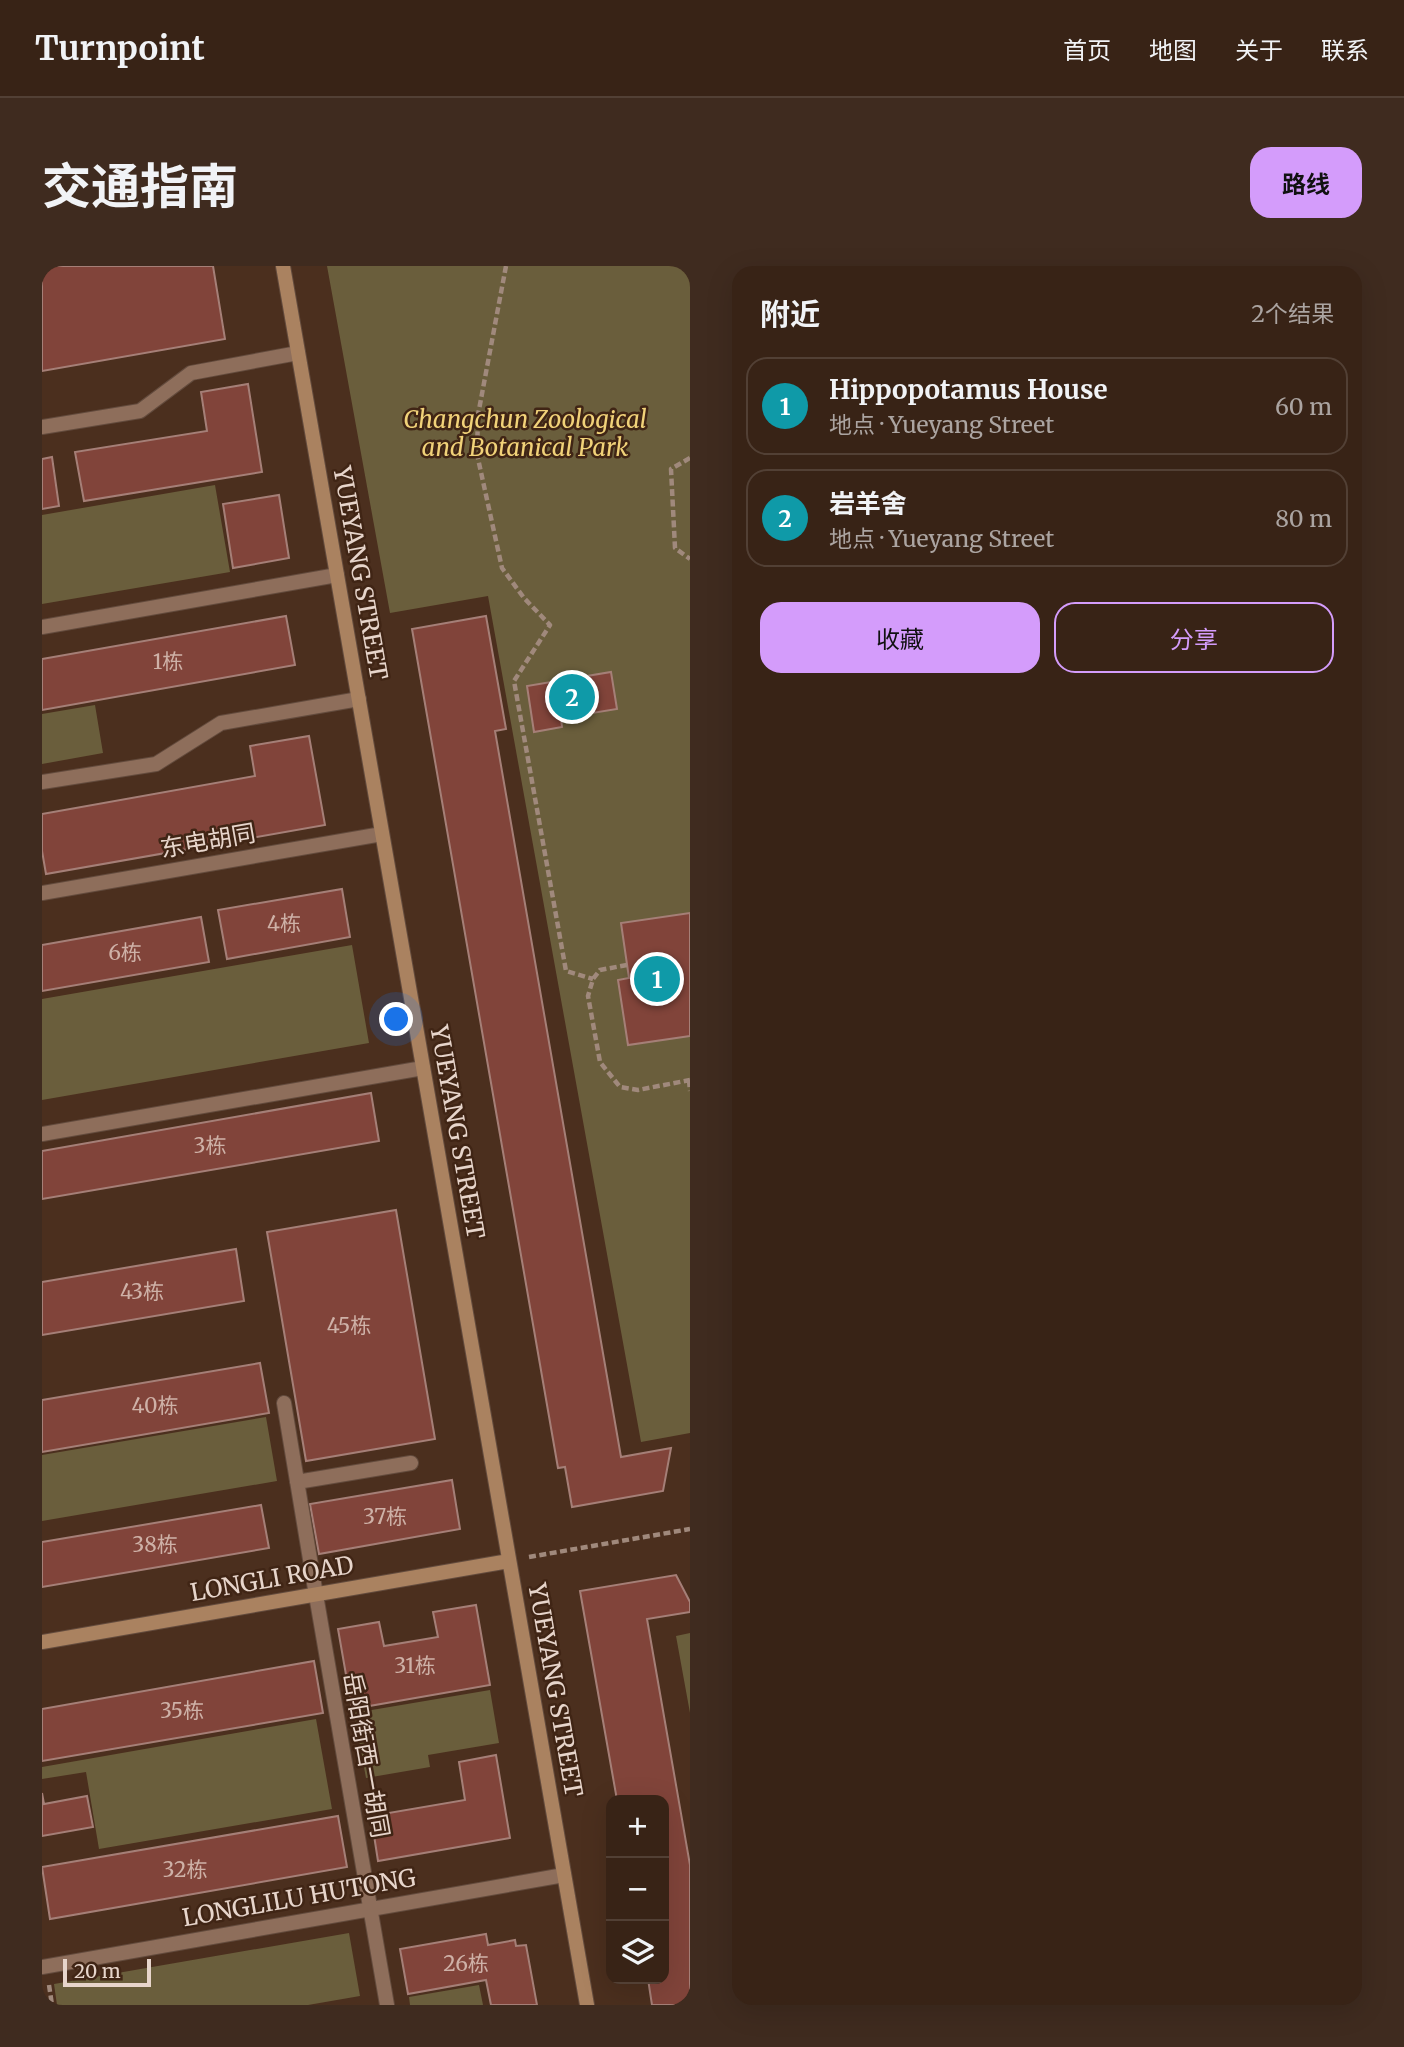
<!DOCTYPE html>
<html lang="zh">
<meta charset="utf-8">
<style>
body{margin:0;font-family:Merriweather,"Noto Sans SC",serif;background:#3f2b1f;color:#f1f3f6}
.controls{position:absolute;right:21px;bottom:21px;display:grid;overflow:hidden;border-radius:14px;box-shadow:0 7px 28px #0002}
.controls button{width:63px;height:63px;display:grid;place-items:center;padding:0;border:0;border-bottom:2px solid #524035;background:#382316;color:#f1f3f6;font:35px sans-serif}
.scale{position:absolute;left:21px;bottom:18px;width:88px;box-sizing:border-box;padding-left:7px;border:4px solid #e7d5cb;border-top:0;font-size:19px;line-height:24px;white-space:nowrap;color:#e7d5cb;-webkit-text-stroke:5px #402515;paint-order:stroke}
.you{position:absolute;left:355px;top:754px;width:24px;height:24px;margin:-18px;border:5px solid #fff;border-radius:50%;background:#1a73e8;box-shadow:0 0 0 10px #1a73e833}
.badge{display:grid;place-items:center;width:46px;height:46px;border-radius:50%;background:#d49cfb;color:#fff;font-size:23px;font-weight:700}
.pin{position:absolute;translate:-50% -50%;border:4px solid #fff;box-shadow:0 2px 7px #0006}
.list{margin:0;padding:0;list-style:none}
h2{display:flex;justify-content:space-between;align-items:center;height:91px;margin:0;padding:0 28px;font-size:30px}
h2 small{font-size:23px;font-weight:400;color:#aba4a1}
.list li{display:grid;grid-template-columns:46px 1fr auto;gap:21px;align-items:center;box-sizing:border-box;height:98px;margin:0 14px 14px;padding:0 14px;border:2px solid #524035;border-radius:21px}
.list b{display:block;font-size:26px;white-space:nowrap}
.list p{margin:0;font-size:23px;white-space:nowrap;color:#aba4a1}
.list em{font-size:23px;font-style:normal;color:#aba4a1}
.actions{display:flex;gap:14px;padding:21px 28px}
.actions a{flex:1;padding:16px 0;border:2px solid #d49cfb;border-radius:21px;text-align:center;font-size:24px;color:#d49cfb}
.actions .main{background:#d49cfb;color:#111}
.icon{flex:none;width:38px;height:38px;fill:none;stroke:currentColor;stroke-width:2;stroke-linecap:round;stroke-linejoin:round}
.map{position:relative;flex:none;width:648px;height:1739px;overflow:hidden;border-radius:21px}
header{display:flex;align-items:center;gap:42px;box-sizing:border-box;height:98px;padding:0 35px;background:#382316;border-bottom:2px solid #524035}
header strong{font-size:33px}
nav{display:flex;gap:38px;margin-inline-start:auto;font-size:24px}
.intro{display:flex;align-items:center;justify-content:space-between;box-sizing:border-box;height:168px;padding:0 42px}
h1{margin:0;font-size:49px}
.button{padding:18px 32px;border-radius:21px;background:#d49cfb;color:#111;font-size:24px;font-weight:700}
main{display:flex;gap:42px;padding:0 42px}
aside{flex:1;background:#382316;border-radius:21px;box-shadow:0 7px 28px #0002}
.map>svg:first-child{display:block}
.green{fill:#6a5e3c}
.building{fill:#81443a;stroke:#a57f77;stroke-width:2}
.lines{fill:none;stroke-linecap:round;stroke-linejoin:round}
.lane-casing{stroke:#634b3d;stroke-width:16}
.street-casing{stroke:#634b3d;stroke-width:16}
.secondary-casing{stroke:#634b3d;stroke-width:16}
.path{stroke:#a0897c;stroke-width:4.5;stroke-dasharray:7 3.5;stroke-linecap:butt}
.lane{stroke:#8e6e5b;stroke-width:14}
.street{stroke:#8e6e5b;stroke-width:14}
.secondary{stroke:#aa8260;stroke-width:14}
.labels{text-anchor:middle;stroke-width:5;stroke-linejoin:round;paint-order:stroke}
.number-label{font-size:21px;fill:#ceb1a7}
.park-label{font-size:24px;font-style:italic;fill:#f1d279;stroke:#402515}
.street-label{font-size:24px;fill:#e7d5cb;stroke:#402515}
</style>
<header>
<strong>Turnpoint</strong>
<nav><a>首页</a><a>地图</a><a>关于</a><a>联系</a></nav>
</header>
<div class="intro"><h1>交通指南</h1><a class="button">路线</a></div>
<main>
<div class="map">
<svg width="648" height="1739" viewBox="0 0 648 1739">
<rect width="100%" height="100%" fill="#4b2f1e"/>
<path class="green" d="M285,0H648V1167L599,1176L446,330L348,347Z
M173,219L188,306L0,338V249Z
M53,439L61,487L0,498V448Z
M310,679L327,777L0,834V733Z
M224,1151L235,1215L0,1255V1189Z
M648,1367V1447L634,1370Z
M448,1424L457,1477L386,1489L388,1501L324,1512L312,1447Z
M274,1453L290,1543L57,1583L44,1506L0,1513V1501Z
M307,1667L318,1730L266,1739H15L12,1718Z
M437,1719L441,1739H368L367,1731Z"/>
<path class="building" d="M0,0H171L183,73L0,105Z
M206,118L220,206L42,235L33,186L165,165L159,126Z
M10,191L17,240L0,243V193Z
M237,229L247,292L191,302L181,238Z
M244,350L253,399L0,444V393Z
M444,350L464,463L453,465L579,1191L629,1182L621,1225L530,1241L523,1201L516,1202L370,363Z
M569,406L575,443L519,452L520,461L492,466L485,420Z
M267,470L283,559L4,608L0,585V548L213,510L208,480Z
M300,623L308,671L185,693L176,644Z
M648,647V770L586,779L576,714L587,712L579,657Z
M159,651L167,696L0,725V679Z
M329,827L337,875L0,933V885Z
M354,944L393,1173L264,1195L225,966Z
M194,983L202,1035L0,1069V1016Z
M218,1097L227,1147L0,1186V1134Z
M410,1214L418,1263L277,1288L268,1238Z
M219,1239L227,1282L0,1321V1276Z
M634,1309L648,1336V1346L605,1353L648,1599V1739H610L606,1713H622V1534H575L538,1325Z
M434,1339L448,1419L310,1443L296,1363L337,1356L342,1380L396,1371L391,1346Z
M272,1395L281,1447L0,1495V1443Z
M454,1489L468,1572L336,1595L329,1550L423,1534L417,1496Z
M0,1527L2,1538L45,1530L51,1561L0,1570Z
M296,1550L305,1601L8,1653L0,1601Z
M444,1668L446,1679L473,1674L474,1680L484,1679L495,1739H449L444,1714L366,1728L358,1683Z"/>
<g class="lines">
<g class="lane-casing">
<path id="lane" d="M0,161L98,145L149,107L256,87
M0,361L295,309
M0,516L114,498L179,457L317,433
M0,627L340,568
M0,868L381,802
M242,1137L274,1329
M255,1216L369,1197"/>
</g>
<g class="street-casing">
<path id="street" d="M274,1329L345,1739
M0,1701L522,1609"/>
</g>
<g class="secondary-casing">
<path id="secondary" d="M241,0L545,1739
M0,1376L467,1295"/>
</g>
<path class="path" d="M464,0L436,149L435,188L460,302L482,332L508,359L472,415L524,705L551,713
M648,192L629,203L633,282L648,293
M585,699L558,704L551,713L546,730L558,796L578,821L596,824L648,814
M647,814L648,825
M487,1291L648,1263
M7,1719L10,1739"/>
<use href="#lane" class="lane"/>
<use href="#street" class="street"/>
<use href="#secondary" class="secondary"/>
</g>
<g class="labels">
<g class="number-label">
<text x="126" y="403">1栋</text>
<text x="242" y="665">4栋</text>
<text x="83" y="694">6栋</text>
<text x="168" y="887">3栋</text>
<text x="100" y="1033">43栋</text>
<text x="307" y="1067">45栋</text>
<text x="113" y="1147">40栋</text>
<text x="343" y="1258">37栋</text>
<text x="113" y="1286">38栋</text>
<text x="373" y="1407">31栋</text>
<text x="140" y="1452">35栋</text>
<text x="143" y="1611">32栋</text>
<text x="424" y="1705">26栋</text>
</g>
<g class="park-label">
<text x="483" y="162">Changchun Zoological<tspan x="483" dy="28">and Botanical Park</tspan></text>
</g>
<g class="street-label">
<text transform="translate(318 307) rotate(80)" y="8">YUEYANG STREET</text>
<text transform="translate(166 575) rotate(-10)" y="8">东电胡同</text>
<text transform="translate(415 866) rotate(80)" y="8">YUEYANG STREET</text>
<text transform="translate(230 1313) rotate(-10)" y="8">LONGLI ROAD</text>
<text transform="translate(513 1424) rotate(80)" y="8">YUEYANG STREET</text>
<text transform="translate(324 1489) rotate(80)" y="8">岳阳街西一胡同</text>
<text transform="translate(257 1632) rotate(-10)" y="8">LONGLILU HUTONG</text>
</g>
</g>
</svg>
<div class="controls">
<button>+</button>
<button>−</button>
<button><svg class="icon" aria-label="layers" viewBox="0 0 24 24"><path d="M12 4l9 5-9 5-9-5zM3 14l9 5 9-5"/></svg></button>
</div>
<div class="scale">20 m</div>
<div class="you"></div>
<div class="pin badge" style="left:615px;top:713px;background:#0f9aa8">1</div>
<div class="pin badge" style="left:530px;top:431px;background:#0f9aa8">2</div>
</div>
<aside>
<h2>附近<small>2个结果</small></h2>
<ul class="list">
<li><span class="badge" style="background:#0f9aa8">1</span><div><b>Hippopotamus House</b><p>地点 · Yueyang Street</p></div><em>60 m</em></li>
<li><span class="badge" style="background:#0f9aa8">2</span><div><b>岩羊舍</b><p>地点 · Yueyang Street</p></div><em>80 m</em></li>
</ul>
<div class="actions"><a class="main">收藏</a><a>分享</a></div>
</aside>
</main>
